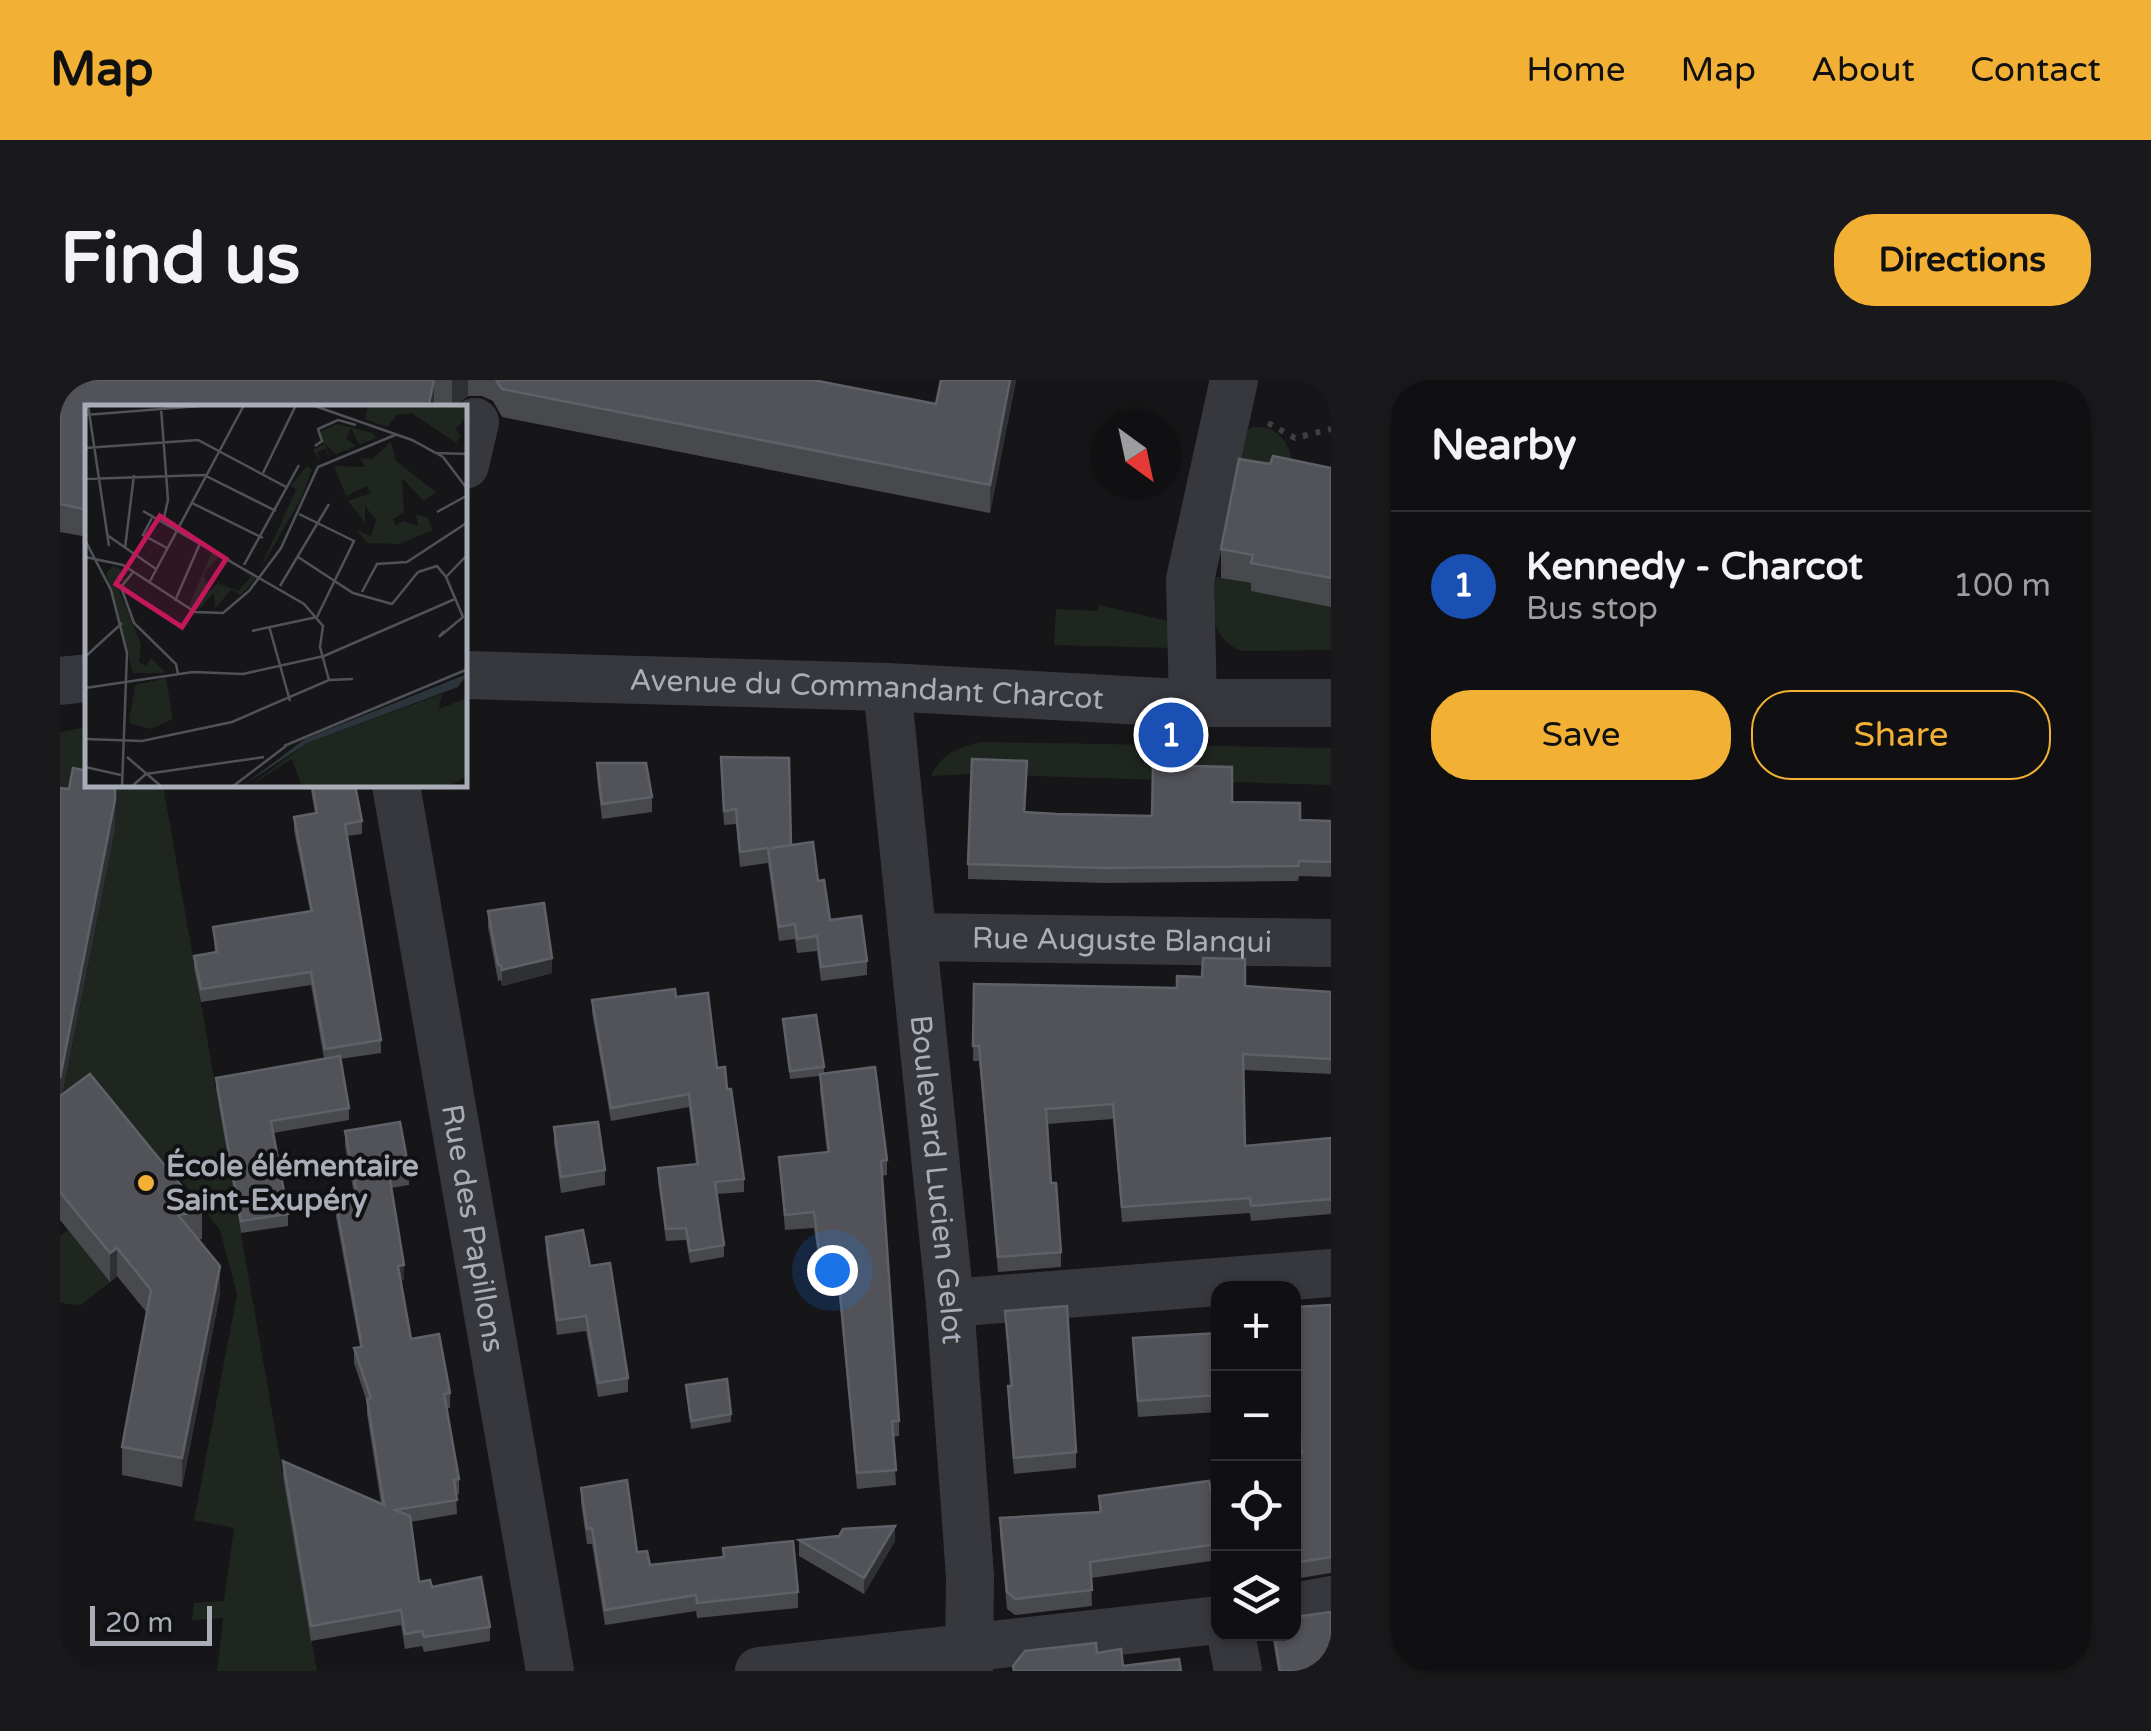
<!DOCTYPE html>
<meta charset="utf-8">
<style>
body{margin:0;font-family:"Varela Round",sans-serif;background:#19191b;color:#f1f3f6}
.controls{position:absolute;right:30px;bottom:30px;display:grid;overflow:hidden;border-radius:20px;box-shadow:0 2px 8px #0004}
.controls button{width:90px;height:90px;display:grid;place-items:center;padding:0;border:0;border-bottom:2px solid #303032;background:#101012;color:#f1f3f6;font:50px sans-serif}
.compass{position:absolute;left:1031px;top:30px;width:90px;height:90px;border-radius:50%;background:#101012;box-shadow:0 2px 8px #0004;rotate:147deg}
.scale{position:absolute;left:30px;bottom:25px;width:122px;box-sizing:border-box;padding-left:10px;border:5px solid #a8adb8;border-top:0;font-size:28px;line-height:35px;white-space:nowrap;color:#a8adb8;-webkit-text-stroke:8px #111113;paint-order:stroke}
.you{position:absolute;left:772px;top:890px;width:35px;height:35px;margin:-25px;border:8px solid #fff;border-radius:50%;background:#1a73e8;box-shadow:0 0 0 15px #1a73e833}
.badge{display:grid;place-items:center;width:65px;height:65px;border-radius:50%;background:#f2b134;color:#fff;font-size:32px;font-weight:700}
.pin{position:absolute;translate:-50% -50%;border:5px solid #fff;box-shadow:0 2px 10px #0006}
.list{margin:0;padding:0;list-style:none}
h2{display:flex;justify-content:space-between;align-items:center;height:130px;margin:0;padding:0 40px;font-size:42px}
h2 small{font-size:32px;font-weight:400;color:#9c9d9f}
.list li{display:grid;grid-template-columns:65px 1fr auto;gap:30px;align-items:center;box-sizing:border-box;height:150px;padding:0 40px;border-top:2px solid #303032}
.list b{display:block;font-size:38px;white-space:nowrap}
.list p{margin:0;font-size:32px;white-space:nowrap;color:#9c9d9f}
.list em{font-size:32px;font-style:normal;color:#9c9d9f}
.actions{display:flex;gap:20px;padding:30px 40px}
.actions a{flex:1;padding:22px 0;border:2px solid #f2b134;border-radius:40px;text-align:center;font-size:35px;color:#f2b134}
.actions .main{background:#f2b134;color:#111}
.icon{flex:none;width:55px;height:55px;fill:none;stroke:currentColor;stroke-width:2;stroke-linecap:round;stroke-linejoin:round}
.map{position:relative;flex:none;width:1271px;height:1291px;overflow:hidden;border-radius:40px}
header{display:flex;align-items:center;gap:60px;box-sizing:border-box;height:140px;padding:0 50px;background:#f2b134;color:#111}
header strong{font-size:48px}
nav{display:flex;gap:55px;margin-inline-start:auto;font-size:35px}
.intro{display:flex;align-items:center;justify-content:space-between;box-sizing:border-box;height:240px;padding:0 60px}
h1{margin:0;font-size:70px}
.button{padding:25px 45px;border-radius:40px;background:#f2b134;color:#111;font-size:35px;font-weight:700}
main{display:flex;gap:60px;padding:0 60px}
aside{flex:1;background:#101012;border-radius:40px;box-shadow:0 2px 8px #0004}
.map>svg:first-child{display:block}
.green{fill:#1e261f}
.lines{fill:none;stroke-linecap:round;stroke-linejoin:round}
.path{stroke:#3d3f44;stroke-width:6;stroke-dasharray:5 8;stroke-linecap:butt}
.street{stroke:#37383d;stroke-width:48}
.wall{fill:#47494d}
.shaded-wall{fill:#2f3033}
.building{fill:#525359;stroke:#5f6168;stroke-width:2.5}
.poi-dot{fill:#f2b134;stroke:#111113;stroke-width:4}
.labels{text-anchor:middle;stroke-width:8;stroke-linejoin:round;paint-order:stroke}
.street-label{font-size:30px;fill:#a8adb8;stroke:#111113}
.poi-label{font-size:30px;font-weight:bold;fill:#a8adb8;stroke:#111113;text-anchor:start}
.inset-road{fill:none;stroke:#505258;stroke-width:2.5}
.view{fill:#c2185b;fill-opacity:0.15;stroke:#c2185b;stroke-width:5}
.inset-edge{fill:none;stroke:#a8adb8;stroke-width:5}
</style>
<header>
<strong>Map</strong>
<nav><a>Home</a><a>Map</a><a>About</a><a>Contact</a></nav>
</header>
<div class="intro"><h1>Find us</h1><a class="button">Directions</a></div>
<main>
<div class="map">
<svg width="1271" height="1291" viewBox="0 0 1271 1291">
<rect width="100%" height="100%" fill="#161618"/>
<path class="green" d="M1193,47C1219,46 1228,60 1233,84L1178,107L1182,54Z
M1148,195L1193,204L1271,225V270L1182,271C1149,260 1152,224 1148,195Z
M1039,225L1108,241L1111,268L994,265L996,229L1037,231Z
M27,347L28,405H103L257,1291H157L163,1238L132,1240L134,1223L164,1221L174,1148L134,1140L177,914L160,850L110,785L68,781L2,717L55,448L0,436V352Z
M921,362L1271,368V405L910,394L871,396C881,374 898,367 921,362Z
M8,850L50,902L21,925L0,923V856Z"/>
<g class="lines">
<path class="path" d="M1208,43L1235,58L1271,49"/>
<g class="street">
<path d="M405,85L415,42"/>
<path id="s1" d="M405,295L827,307L1120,323H1271"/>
<path d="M0,301L28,298"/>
<path id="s2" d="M827,307L890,923L910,1196L909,1291"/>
<path d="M1133,324L1130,200L1174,0"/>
<path id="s3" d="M336,405L490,1291"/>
<path id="s4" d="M854,557L1271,563"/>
<path d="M890,923L1271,893"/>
<path d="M1234,1227L1271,1220"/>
<path d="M1171,1254L1178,1291"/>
<path d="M699,1291L1158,1240"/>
</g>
</g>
<path class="wall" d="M0,0H753L876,24L956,0L930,133L442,37L433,21L422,16H408L393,28L374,24V28H28V157L0,152Z
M1210,84L1271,88V227L1191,211V203L1161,198V169Z
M537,383L592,417V432L542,439L537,398Z
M661,391L731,465L758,501L770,540L807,581V595L761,601L757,571L737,573L735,559L719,561L708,483L680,487L676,444L664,445Z
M967,396L965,432L1092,436L1172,422L1240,440L1271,441V497L1239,496L1238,501L1046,503L908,499V484Z
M250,405H295L302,441V454L287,456L321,660V673L280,679L289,728V740L213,753L228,834V846L181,853L156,709V698L264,679L251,605L141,622L134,588V576L155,573L153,547L250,531L234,450V437L255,433Z
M0,408L55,448L2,714L142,831V859L138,860L160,914L122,1107L62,1095V1067L87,933L57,896L50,902L0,840Z
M428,531L492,593L442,606L441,600L438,601L428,547Z
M914,604L1117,608L1185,606L1271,612V694L1183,690L1185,766L1271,758V836V834L1191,841L1190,833L1062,842L1053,739L987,744L991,803L1001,872V887L938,892L919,681H913Z
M616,617L657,688L667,709L684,799V812L657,814L664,865V877L630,883L626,860L606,861L598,801V788L636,784L629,727L551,741L532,632V620Z
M723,639L764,687V694L827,780V795L822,796L839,1041V1056L833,1057L836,1105L797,1109L778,906L775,907L774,899L761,900L754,848L725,850L719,777L767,772L760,710V696L730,699Z
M494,747L545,790V805L501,813L494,763Z
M285,751L349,790V805L331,808L344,900H341L351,959L390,1013V1028H387L399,1099V1114H396L397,1134L350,1142L359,1202L372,1207L430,1247V1261L364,1272L362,1266L345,1269L341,1245L251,1261L223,1096V1081L321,1124L307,1034V1022L294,983V968L300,967L276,837V823L295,819L285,766Z
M486,857L530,886L568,998V1012L538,1017L526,951L497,955L486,871Z
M1271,925V1193L1234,1199V1075L1240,1073L1236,1027H1234V927Z
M945,931L1016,1072V1088L954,1094L948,1022V1006H950Z
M1158,953V1032L1078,1037L1073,958Z
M626,1005L671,1034V1042L631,1049Z
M521,1108L590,1185L663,1178V1168L738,1212V1228L637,1238L636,1231L545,1245L532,1164H527L521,1123Z
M1039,1116L1158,1121V1180L1031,1198L1032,1226L955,1235L947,1229L940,1155V1138L1039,1132Z
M739,1160L835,1161L804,1214L739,1176Z
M1238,1238L1271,1291H1218L1212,1254H1234Z"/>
<path class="shaded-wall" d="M374,0V28H368Z
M392,0H408V16L392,28Z
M950,0H956L930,133V105Z
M56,405L55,448L0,726V698Z
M492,578V593L442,606V590Z
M57,868V896L50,902V873Z
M344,885V900L338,901V886Z
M160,886V914L122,1107V1078Z
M835,1146V1161L804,1214V1198Z"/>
<path class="building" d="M0,0H374L368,28H28V130L0,124Z
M436,0H753L876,24L881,0H950L930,105L442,9Z
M1213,76L1271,88V198L1191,183L1193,175L1161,169L1179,79L1210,84Z
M661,377L729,378L731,465L711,468L753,462L758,501L764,500L770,540L801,536L807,581L761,587L757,556L737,559L735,544L719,547L708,468L680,472L676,429L664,431Z
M912,379L967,381L964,432L996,434L1092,436L1093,385L1172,387V422L1240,423V440L1271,441V482L1239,481L1238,486L1046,488L908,484Z
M537,383H586L592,417L542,424Z
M13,388L28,391V405H55V420L0,698V408L9,409Z
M252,405H295L302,441L285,444L321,660L265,669L251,592L141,609L134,576L157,572L153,547L252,531L234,437L257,433Z
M484,523L492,578L442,590L441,585H438L428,531Z
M1143,578L1185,579V606L1271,612V679L1183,674L1185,766L1271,758V821V819L1191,826L1190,818L1062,827L1053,724L986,729L991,803H996L1001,872L938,877L919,666H913L914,604L1117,608V596L1142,597Z
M615,609L616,617L648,613L657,688L665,687L667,709H671L684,799L655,802L664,865L630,871L626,848L606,849L598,788L638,784L629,714L551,728L532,620Z
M756,635L764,687L730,691L723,639Z
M280,676L289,728L211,741L228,834L181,841L156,698Z
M815,687L827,780L821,781L839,1041H832L836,1090L797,1093L778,891H775L774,883L761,885L754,832L725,835L719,777L769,772L760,694Z
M30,694L142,831L118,835L160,886L122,1078L62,1067L91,910L57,868L50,873L0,812V716Z
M340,742L349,790L329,794L344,885L338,886L351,959L379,954L390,1013L384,1014L399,1099L394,1100L397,1120L335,1130L350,1136L359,1202L370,1200L372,1207L421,1197L430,1247L364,1257L362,1251L345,1254L341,1230L251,1246L223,1081L324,1125L307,1019L311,1018L294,968L302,967L276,823L298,819L285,751Z
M538,742L545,790L501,797L494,747Z
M523,850L530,886L550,883L568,998L538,1003L526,936L497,940L486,857Z
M1271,925V1177L1234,1183V1075L1242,1073L1236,1011H1234V927Z
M1007,926L1016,1072L954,1078L948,1006H952L945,931Z
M1158,953V1015L1078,1021L1073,958Z
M667,999L671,1034L631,1041L626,1005Z
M567,1100L577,1172L587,1171L590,1185L664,1177L663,1168L733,1161L738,1212L637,1223L636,1215L545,1230L532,1148L527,1149L521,1108Z
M1149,1101L1153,1122L1158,1121V1164L1030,1182L1032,1210L955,1219L947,1212L940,1138L1041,1132L1039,1116Z
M835,1146L804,1198L739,1160L779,1156L783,1149Z
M1271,1232V1291H1220L1214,1254H1234V1237Z
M1036,1263L1037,1273L1061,1269L1063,1286L1119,1279L1121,1291H954L953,1286L965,1271Z"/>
<circle class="poi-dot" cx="86" cy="803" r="10"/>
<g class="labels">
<g class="street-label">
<text dy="10" stroke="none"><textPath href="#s1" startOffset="402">Avenue du Commandant Charcot</textPath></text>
<text dy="10" stroke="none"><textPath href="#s4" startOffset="208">Rue Auguste Blanqui</textPath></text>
<text dy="10" stroke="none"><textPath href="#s2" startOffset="495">Boulevard Lucien Gelot</textPath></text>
<text dy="10" stroke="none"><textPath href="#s3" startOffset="450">Rue des Papillons</textPath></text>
</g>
<g class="poi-label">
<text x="106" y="796">École élémentaire<tspan x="106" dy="34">Saint-Exupéry</tspan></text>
</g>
</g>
<g transform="translate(25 25)">
<rect width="382" height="382" fill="#161618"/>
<path d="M283,0H381L382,11L370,25L376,30L371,38L327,8L312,10L302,22L280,14ZM253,19L288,28L291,33L274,40L266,23L261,34L271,41L251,49L240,39L244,53L240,44L232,47L235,56L228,45L239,39L234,27ZM306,37L311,56L351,87L339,96L317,73L319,108L308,114L311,121L318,116L333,121L331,109L343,113L347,125L315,139L282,138L272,125L286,131L291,115L280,101V118L263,96L286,88L282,81L261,91L249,61L280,62L275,53L287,54ZM222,61L227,64L216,94L174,166L211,85L206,80ZM128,144L133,153L119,168L122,184L110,199L133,178L153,186L166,172L154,164L171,173L156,190L146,185L130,203L129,188L114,204L104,201ZM28,161L45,168L35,166L39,176H30L56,239L54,257L61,261L66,253L81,268H48L21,168ZM81,273L88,314L66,324L44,318L50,280ZM357,289L354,304L382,293V371L363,382H217L207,354L163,382L222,338Z" fill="#1e261f"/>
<path d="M382,269L373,282L222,338L156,382L220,334Z" fill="#2c353c"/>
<path class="inset-road" d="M3,0L24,141M227,0L327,35L358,52L383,85M76,3L83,95L78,117M0,10L127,0M230,41L237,36L233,24L253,15L271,20M0,43L113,35L203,83M350,48L383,49M178,68L211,0M0,74L119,70L191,106M107,98L178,133M58,106L219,199L238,221L235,242L244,275M352,107L383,90M214,109L269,136L232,212M67,113L58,130L82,143M22,130L71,164M0,135L26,185L42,248L37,382M40,143L49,70M0,152L38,160L110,207L138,208L164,186L196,143L233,62L310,30M213,152L268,188L307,199L333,167M159,160L214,60M49,166L36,182L49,218L91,259L93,269M333,167L352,161L361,172L378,212L354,232L359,226M361,172L383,149M64,178L159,0M195,181L244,99M277,187L292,159L322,157L383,117M90,196L116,136M184,221L205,296M167,226L232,212M0,252L37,218M0,283L108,267L158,269L239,251L370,194M0,334L57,336L147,317L244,275L268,274M199,341L383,264M42,352L77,382M0,362L36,370M46,382L61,369L179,352M147,382L201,341"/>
<path class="view" d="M75,111L141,154L97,222L31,179Z"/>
<rect width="382" height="382" class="inset-edge"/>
</g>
</svg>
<div class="controls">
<button>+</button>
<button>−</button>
<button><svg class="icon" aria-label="locate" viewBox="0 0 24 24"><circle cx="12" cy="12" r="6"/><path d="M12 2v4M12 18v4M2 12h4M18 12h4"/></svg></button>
<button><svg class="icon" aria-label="layers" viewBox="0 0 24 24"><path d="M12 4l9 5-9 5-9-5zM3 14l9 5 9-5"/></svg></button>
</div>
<svg class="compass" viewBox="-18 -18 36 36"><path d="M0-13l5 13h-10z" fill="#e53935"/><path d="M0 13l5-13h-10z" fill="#9c9d9f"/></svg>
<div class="scale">20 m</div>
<div class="you"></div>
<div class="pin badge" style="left:1111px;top:355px;background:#1a4fb4">1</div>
</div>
<aside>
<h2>Nearby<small></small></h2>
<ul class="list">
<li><span class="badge" style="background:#1a4fb4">1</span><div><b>Kennedy - Charcot</b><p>Bus stop</p></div><em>100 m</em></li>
</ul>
<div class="actions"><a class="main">Save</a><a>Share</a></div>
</aside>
</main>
